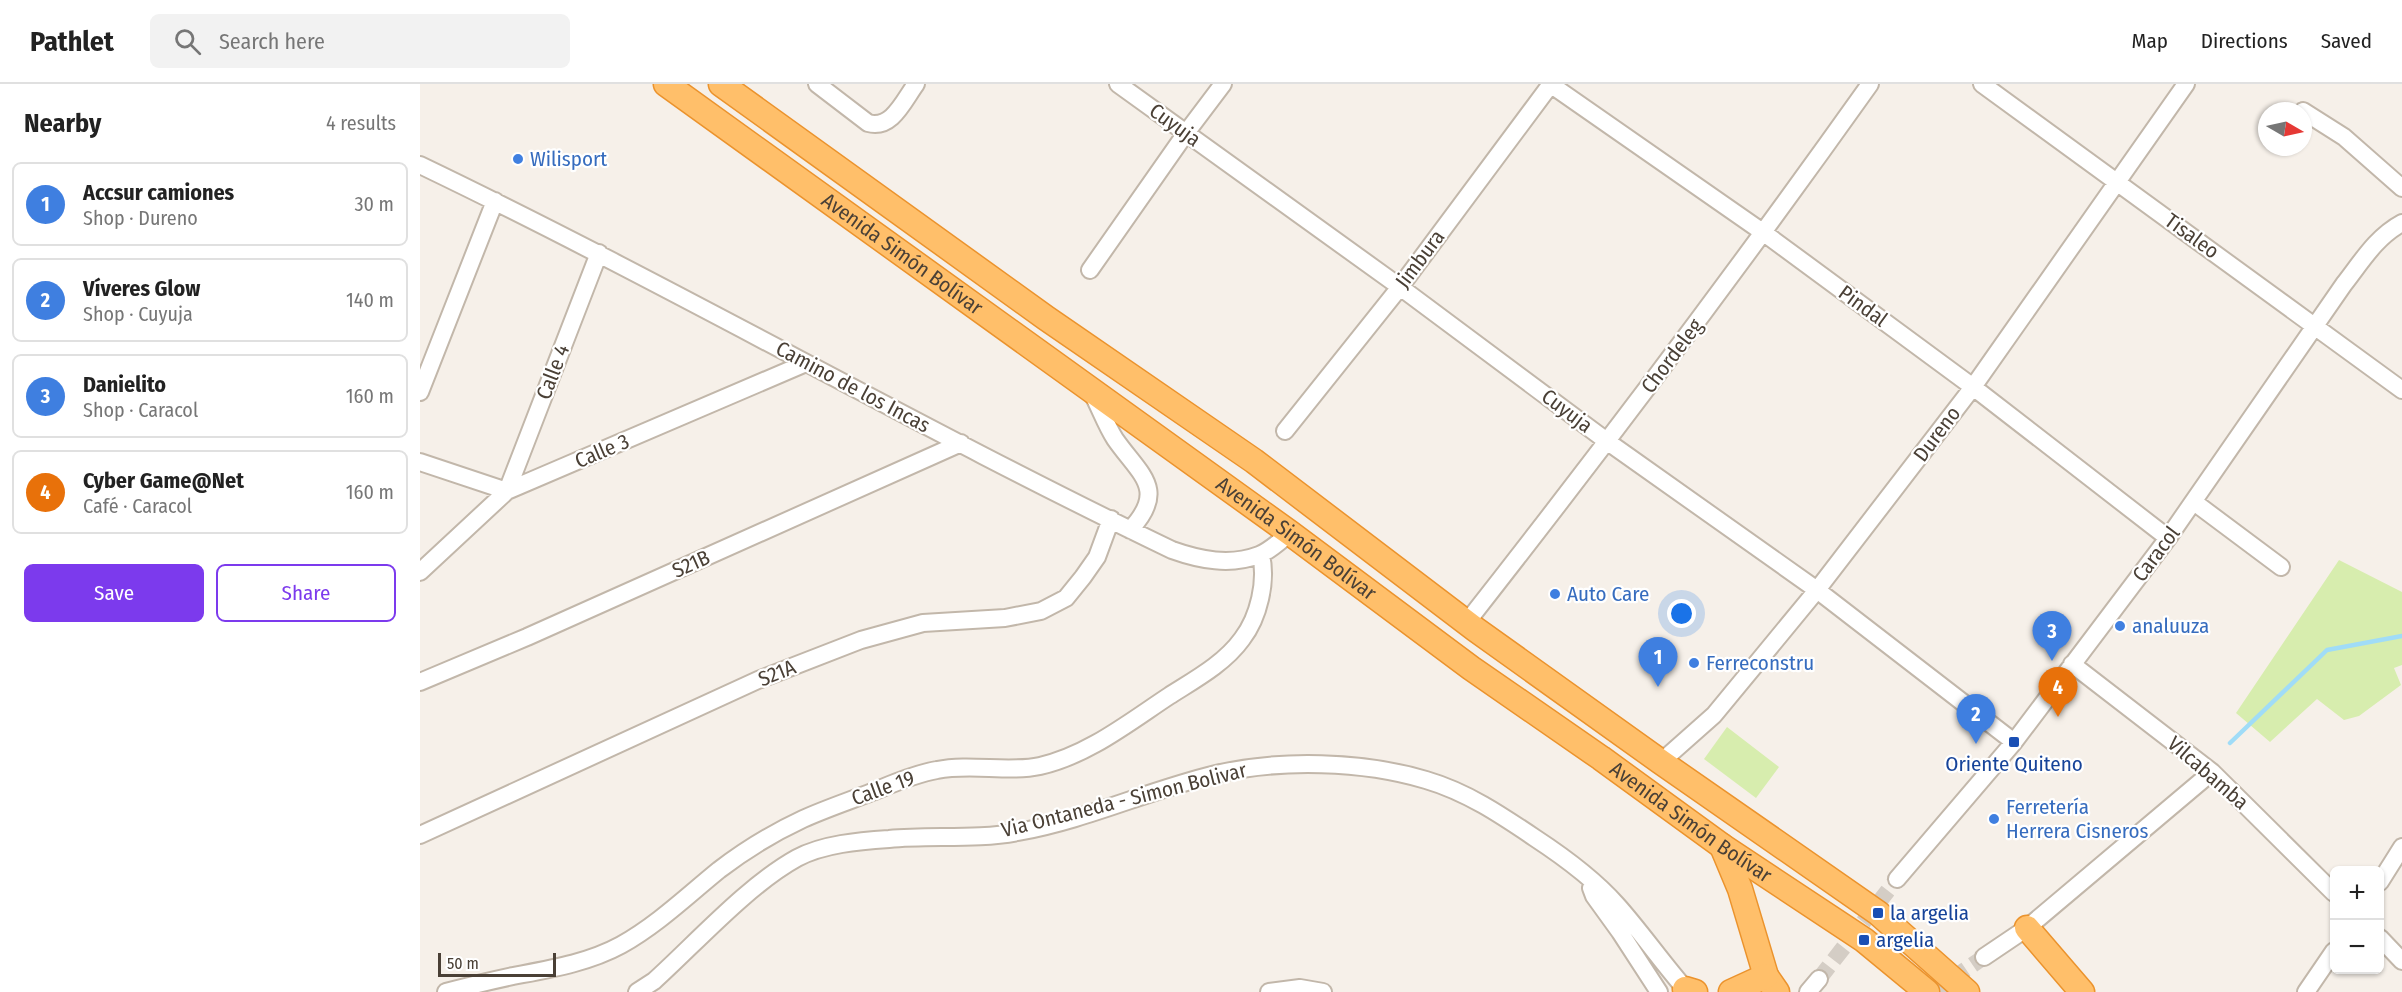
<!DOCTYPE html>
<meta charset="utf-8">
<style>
body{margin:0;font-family:"Fira Sans Condensed",sans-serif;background:#f2f2f2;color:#222}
.controls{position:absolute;right:18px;bottom:18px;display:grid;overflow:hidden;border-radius:9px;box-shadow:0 2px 4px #0004}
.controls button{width:54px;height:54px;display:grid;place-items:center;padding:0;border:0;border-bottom:2px solid #e0e0e0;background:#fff;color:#222;font:30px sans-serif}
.compass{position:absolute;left:1838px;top:18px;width:54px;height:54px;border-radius:50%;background:#fff;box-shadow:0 2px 4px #0004;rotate:99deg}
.scale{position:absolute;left:18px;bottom:15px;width:118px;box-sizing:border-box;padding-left:6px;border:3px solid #4a4036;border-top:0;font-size:16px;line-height:21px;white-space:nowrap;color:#4a4036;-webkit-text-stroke:4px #fff;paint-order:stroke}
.you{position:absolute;left:1262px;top:530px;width:21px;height:21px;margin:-15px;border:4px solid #fff;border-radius:50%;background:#1a73e8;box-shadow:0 0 0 9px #1a73e833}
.badge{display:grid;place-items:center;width:39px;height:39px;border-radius:50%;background:#7c3aed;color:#fff;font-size:20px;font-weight:700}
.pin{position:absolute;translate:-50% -50px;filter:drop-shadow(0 2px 3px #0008)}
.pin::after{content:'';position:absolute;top:32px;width:21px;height:18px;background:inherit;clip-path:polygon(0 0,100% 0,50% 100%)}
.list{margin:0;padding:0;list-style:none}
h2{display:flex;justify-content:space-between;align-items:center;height:78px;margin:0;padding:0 24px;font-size:26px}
h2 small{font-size:20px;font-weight:400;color:#767676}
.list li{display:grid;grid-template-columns:39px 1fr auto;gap:18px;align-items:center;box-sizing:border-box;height:84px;margin:0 12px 12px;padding:0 12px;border:2px solid #e0e0e0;border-radius:9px}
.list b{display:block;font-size:22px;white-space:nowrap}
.list p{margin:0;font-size:20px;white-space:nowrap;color:#767676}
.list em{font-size:20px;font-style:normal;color:#767676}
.actions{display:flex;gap:12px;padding:18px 24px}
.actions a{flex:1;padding:14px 0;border:2px solid #7c3aed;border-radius:9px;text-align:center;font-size:21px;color:#7c3aed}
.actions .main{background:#7c3aed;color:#fff}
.icon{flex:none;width:33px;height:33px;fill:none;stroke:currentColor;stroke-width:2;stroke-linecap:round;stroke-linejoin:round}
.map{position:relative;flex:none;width:1982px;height:908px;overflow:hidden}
header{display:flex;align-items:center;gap:36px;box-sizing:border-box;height:84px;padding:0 30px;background:#fff;border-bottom:2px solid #e0e0e0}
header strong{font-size:28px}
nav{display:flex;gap:33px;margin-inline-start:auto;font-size:21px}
.search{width:420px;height:54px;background:#f2f2f2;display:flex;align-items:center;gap:15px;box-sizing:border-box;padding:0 21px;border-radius:9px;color:#767676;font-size:22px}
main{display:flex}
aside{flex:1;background:#fff}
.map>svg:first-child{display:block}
.green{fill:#d7edae}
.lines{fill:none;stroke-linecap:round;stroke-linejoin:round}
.stream{stroke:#a0dcf7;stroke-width:4.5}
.minor-tunnel{stroke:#d4cdc5;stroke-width:16;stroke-dasharray:16 8;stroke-linecap:butt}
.minor-casing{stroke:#c2b7aa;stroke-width:20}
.highway-casing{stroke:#eb932d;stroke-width:27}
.minor{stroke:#fff;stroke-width:16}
.highway{stroke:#ffbf6a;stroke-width:24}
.shop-dot{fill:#3f7fe0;stroke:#fff;stroke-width:2}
.transit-dot{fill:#1a4fb4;stroke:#fff;stroke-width:2}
.labels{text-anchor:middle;stroke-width:4.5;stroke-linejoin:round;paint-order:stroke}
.street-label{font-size:21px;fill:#4a4036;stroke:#fff}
.shop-label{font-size:21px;fill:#366cbe;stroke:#fff;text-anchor:start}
.transit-label{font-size:21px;fill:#164399;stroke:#fff;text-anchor:start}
</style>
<header>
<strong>Pathlet</strong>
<div class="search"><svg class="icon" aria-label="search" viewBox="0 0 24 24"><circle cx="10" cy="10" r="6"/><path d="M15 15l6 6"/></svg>Search here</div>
<nav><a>Map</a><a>Directions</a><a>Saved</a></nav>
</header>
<main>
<aside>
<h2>Nearby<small>4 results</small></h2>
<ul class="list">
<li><span class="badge" style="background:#3f7fe0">1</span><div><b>Accsur camiones</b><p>Shop · Dureno</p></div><em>30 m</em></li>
<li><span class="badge" style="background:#3f7fe0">2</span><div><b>Víveres Glow</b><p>Shop · Cuyuja</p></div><em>140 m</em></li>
<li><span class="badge" style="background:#3f7fe0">3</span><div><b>Danielito</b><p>Shop · Caracol</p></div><em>160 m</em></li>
<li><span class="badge" style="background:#e8710a">4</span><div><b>Cyber Game@Net</b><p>Café · Caracol</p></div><em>160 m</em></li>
</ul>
<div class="actions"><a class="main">Save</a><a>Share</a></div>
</aside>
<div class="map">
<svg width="1982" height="908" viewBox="0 0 1982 908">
<rect width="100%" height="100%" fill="#f6f0e9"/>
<path class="green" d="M1919,476L1982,508V581L1974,584L1981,601L1939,632L1924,636L1897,615L1850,658L1816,629Z
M1307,643L1359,683L1336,714L1284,675Z"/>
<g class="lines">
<path class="stream" d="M1810,659L1907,566L1982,552"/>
<path class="minor-tunnel" d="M1399,895L1477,795
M1513,908L1564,873"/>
<g class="minor-casing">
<path id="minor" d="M397,0L448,39C472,46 484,16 496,0
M698,0L980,203L1188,358L1397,506L1594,658
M1130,0L1344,149L1553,303L1748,454
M1562,0L1982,306
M1883,27L1924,53L1982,104
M0,81C254,203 498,344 752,466C780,476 810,482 839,471C850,467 861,456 870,449
M670,186L766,49L803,0
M0,308L75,117
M672,309C680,324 686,341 695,355C720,391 748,405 710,446
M865,347L980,203L1131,0
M0,378L87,407
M87,407L179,169
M1774,418L1861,483
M0,488L87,407L386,279
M1047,538C1185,362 1320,183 1450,0
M1652,580L1792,688L1914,809
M0,598L107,553L541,359
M1241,678L1294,631L1397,506L1553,303L1766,0
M0,751L338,596L441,556L503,539L585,534L621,527L646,514L663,493L677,473L691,435
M1477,795L1594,658L1748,454L1924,200C1942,177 1956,153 1982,139
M1960,798L1982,763
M1171,804L1174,812L1200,848L1239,908
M1960,854L1982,877
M1564,873L1607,844L1792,688
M26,908C48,902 70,897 93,892C130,885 168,879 201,861C237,841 267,812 299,786C325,766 353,749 383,735C405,725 429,717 452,708C472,700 494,690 517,686C551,679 588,689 620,682C668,671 708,639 749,612C774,596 804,580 822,555C839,533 847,497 841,471
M217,908L234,897C276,859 328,801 377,774C403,760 439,757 469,755C511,751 556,756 598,748C666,736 729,706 796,690C860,675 943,677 1006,696C1047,708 1081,731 1115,754C1144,773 1174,795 1197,821C1222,849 1243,880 1268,908
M849,908L880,904L903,908
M1388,908L1399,895
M1886,908L1914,867"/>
</g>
<g class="highway-casing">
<g id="highway">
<path id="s1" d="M246,0L870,449L1051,584L1181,674L1302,762L1444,856L1507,908"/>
<path d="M301,0L626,234L834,377L1055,545L1241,678L1458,829L1547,908"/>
<path d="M1302,762L1320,805L1346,892L1357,908"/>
<path d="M1607,844L1662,908"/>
<path d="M1265,905L1275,908"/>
<path d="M1311,908L1346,892"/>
</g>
</g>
<use href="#minor" class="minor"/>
<use href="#highway" class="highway"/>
</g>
<g class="shop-dot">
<circle cx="98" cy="75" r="6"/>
<circle cx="1135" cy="510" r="6"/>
<circle cx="1700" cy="542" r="6"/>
<circle cx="1274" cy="579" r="6"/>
<circle cx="1574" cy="735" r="6"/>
</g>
<g class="transit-dot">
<rect x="1588" y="652" width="12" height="12" rx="3"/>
<rect x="1452" y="823" width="12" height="12" rx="3"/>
<rect x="1438" y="850" width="12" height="12" rx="3"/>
</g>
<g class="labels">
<g class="street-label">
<text transform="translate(755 41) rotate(36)" y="7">Cuyuja</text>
<text transform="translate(1772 152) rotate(36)" y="7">Tisaleo</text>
<text dy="7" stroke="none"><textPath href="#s1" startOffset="291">Avenida Simón Bolívar</textPath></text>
<text transform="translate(1000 175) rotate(-53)" y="7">Jimbura</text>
<text transform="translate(1443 222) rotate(36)" y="7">Pindal</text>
<text transform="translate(1252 272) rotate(-53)" y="7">Chordeleg</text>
<text transform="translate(133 288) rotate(-69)" y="7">Calle 4</text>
<text transform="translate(433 303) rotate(28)" y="7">Camino de los Incas</text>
<text transform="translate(1147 327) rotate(37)" y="7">Cuyuja</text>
<text transform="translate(1517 350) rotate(-53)" y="7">Dureno</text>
<text transform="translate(182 367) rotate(-23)" y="7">Calle 3</text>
<text dy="7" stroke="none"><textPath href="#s1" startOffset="777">Avenida Simón Bolívar</textPath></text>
<text transform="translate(1736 470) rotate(-53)" y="7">Caracol</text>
<text transform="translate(271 480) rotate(-24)" y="7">S21B</text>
<text transform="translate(357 589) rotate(-22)" y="7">S21A</text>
<text transform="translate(1788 689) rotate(41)" y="7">Vilcabamba</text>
<text transform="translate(463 704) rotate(-20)" y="7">Calle 19</text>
<text transform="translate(704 716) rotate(-14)" y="7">Via Ontaneda - Simon Bolivar</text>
<text dy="7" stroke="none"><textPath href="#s1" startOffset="1263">Avenida Simón Bolívar</textPath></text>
</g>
<g class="shop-label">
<text x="110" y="82">Wilisport</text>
<text x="1147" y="517">Auto Care</text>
<text x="1712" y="549">analuuza</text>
<text x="1286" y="586">Ferreconstru</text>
<text x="1586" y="730">Ferretería<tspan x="1586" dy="24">Herrera Cisneros</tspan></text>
</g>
<g class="transit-label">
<text x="1594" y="687" text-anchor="middle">Oriente Quiteno</text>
<text x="1470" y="836">la argelia</text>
<text x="1456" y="863">argelia</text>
</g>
</g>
</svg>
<div class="controls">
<button>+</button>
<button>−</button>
</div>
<svg class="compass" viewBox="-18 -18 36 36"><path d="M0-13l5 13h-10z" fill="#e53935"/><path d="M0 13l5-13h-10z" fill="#767676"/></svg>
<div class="scale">50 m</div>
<div class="you"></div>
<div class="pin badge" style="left:1238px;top:603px;background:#3f7fe0">1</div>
<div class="pin badge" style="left:1556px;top:660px;background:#3f7fe0">2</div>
<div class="pin badge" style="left:1632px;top:577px;background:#3f7fe0">3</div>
<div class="pin badge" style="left:1638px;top:633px;background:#e8710a">4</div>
</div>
</main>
